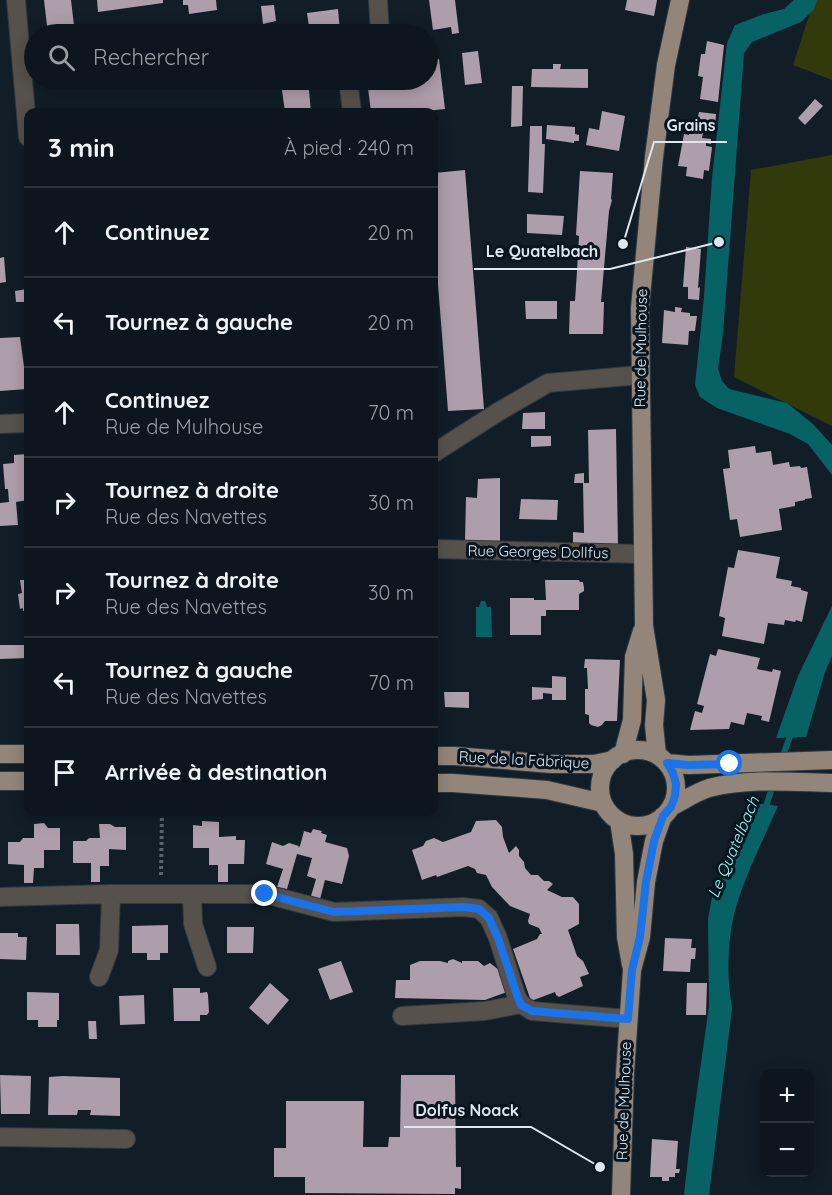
<!DOCTYPE html>
<html lang="fr">
<meta charset="utf-8">
<style>
body{margin:0;font-family:Quicksand,sans-serif;background:#1b232b;color:#f1f3f6}
.controls{position:absolute;right:18px;bottom:18px;display:grid;overflow:hidden;border-radius:12px;box-shadow:0 3px 15px #0003}
.controls button{width:54px;height:54px;display:grid;place-items:center;padding:0;border:0;border-bottom:2px solid #2d353c;background:#0d161e;color:#f1f3f6;font:30px sans-serif}
.stop{position:absolute;width:18px;height:18px;margin:-14px;border:4px solid #1a73e8;border-radius:50%;background:#fff}
.stop.end{background:#1a73e8;border-color:#fff;box-shadow:0 2px 6px #0008}
.list{margin:0;padding:0;list-style:none}
h2{display:flex;justify-content:space-between;align-items:center;height:78px;margin:0;padding:0 24px;font-size:26px}
h2 small{font-size:20px;font-weight:400;color:#9a9fa4}
.list li{display:grid;grid-template-columns:39px 1fr auto;gap:18px;align-items:center;box-sizing:border-box;height:90px;padding:0 24px;border-top:2px solid #2d353c}
.list b{display:block;font-size:22px;white-space:nowrap}
.list p{margin:0;font-size:20px;white-space:nowrap;color:#9a9fa4}
.list em{font-size:20px;font-style:normal;color:#9a9fa4}
.icon{flex:none;width:33px;height:33px;fill:none;stroke:currentColor;stroke-width:2;stroke-linecap:round;stroke-linejoin:round}
.map{position:relative;flex:none;width:832px;height:1195px;overflow:hidden}
.search{position:absolute;background:#0d161e;box-shadow:0 3px 15px #0003;left:24px;top:24px;width:414px;height:66px;display:flex;align-items:center;gap:15px;box-sizing:border-box;padding:0 21px;border-radius:33px;color:#9a9fa4;font-size:22px}
.panel{position:absolute;background:#0d161e;box-shadow:0 3px 15px #0003;left:24px;top:108px;width:414px;height:708px;border-radius:12px}
.map>svg:first-child{display:block}
.green{fill:#32390b}
.water{fill:#076265}
.lines{fill:none;stroke-linecap:round;stroke-linejoin:round}
.stream{stroke:#076265;stroke-width:6}
.building{fill:#ae9dab}
.minor-casing{stroke:#2e3a44;stroke-width:20}
.major-casing{stroke:#2e3a44;stroke-width:20}
.path{stroke:#58646d;stroke-width:4;stroke-dasharray:3 3;stroke-linecap:butt}
.minor{stroke:#57514b;stroke-width:18}
.major{stroke:#93857a;stroke-width:18}
.route{stroke:#1a73e8;stroke-width:8}
.labels{text-anchor:middle;stroke-width:6;stroke-linejoin:round;paint-order:stroke}
.street-label{font-size:15px;fill:#dee7ee;stroke:#08151f}
.water-label{font-size:16px;font-style:italic;fill:#94f6f9;stroke:#08151f}
.leader{fill:none;stroke:#dee7ee;stroke-width:2}
.callout-dot{fill:#dee7ee;stroke:#08151f;stroke-width:2}
.callout-label{font-size:16px;text-anchor:middle;font-weight:bold;fill:#dee7ee;stroke:#08151f;stroke-width:6;stroke-linejoin:round;paint-order:stroke}
</style>
<div class="map">
<svg width="832" height="1195" viewBox="0 0 832 1195">
<rect width="100%" height="100%" fill="#111e28"/>
<path class="green" d="M814,0H832V80L793,65Z
M832,155V426L734,377L751,170Z"/>
<path class="water" d="M794,0H817L814,9L801,22L752,42L744,53L723,333L718,369L722,381L729,389L787,403L813,424L832,445V475L808,444L790,434L717,408L700,397L695,385L704,297L712,178L727,43L735,25L764,14L784,9Z
M481,601H485L487,607H491L492,637H476V607H479Z
M832,606V656L825,672L806,737L776,738L798,676Z
M753,803L778,806C762,843 742,880 733,919C727,948 727,979 732,1008L709,1195H684L690,1141L709,1006L708,919L712,897Z"/>
<g class="lines">
<path class="stream" d="M782,758L792,731
M764,812L773,785"/>
</g>
<path class="building" d="M44,0H71L75,34H48Z
M97,0H163V3L98,12Z
M183,0H216L217,10L189,14L188,5H183Z
M429,0H455L459,33L452,34L451,27L433,30Z
M627,0H657L654,16L625,10Z
M274,5L276,21L263,24L261,6Z
M338,9L340,32L310,34L307,13Z
M239,25L241,34H230L229,27Z
M707,41L724,45L718,102L700,99L703,77L698,76L701,54H705Z
M478,51L482,83L465,85L462,53Z
M439,59L445,109L416,112H371L367,80H428V60Z
M553,64H561L560,69H588V88L531,87L532,69H553Z
M274,80H308L311,112H285L281,83L274,85Z
M512,86H523L522,126L511,127Z
M815,99L823,106L805,125L798,118Z
M602,111L625,116L619,151L586,145L589,128L599,130Z
M699,112L716,114L715,131L696,128Z
M547,125L575,127V134L579,135V141H574V143L546,139Z
M530,126H542V144H545L543,193L528,192Z
M689,131L703,133L702,138L711,139V144L706,143V146L712,147L709,171L704,170L703,179L686,176L687,167L678,166L684,134L689,135Z
M465,170L484,409L448,411L434,234V173Z
M580,171L613,173L611,199L612,200L609,211L601,302H604L603,334H569L570,301H575L577,271L579,236L576,235Z
M527,214L564,216L562,235L527,233Z
M686,247L701,249L698,288L700,287L699,300L688,299V287H683Z
M4,257L6,282L0,283V258Z
M27,289L28,302H16L15,291Z
M525,301H557V319H526Z
M675,307L682,308L681,312L690,313V316H697L695,331H689L688,345L662,343L664,310L675,312Z
M20,337L27,389L0,391V338Z
M545,412V429H522L523,413Z
M616,429L618,546L573,544V532L584,533L583,483H589L588,430Z
M531,436H551V446L531,447Z
M755,446L756,453L771,451L773,465L789,462L790,467L800,466L801,468L807,467L812,498L805,499V500L795,502V506L779,509L782,530L740,537L737,519L730,520L723,469L730,468L728,450Z
M28,454V500L16,502L18,525L0,526V503L9,502L8,489H5L3,464L14,463V455Z
M584,473V483H574L575,474Z
M500,478V542L465,541L466,497L477,498L478,479Z
M521,499L558,500L557,520L519,519Z
M738,550L780,557L776,578L792,581L791,586L801,588V590L808,592L802,622L796,620L795,622L785,620L784,625L768,623L764,644L722,636L725,618L719,616L728,567L734,568Z
M20,580H28V611H23V608L20,609L18,594L22,593Z
M545,580H579L580,582H583L584,588V591L579,594V610H546V616H541V635H510V598H534V600H546Z
M0,645H28V658L0,659Z
M718,649L760,658L757,669L772,672L773,669L781,671L769,722L761,720L762,716L747,713L744,725L731,722L729,729L690,730L695,711L702,713L704,706L697,704L710,654L716,656Z
M585,659L620,660L617,721H605L602,725L598,727L591,725L589,723V715L585,714V689H588L587,668H584Z
M552,676L566,677V700H552V694L543,693V699L532,700V687L552,688Z
M444,692H469V708L445,707Z
M496,820L502,827L503,837L509,853L516,846L519,850V856L524,862L525,868L531,875H538L544,881H549L553,884L547,890L562,897H573L579,904V924L568,930L577,956L583,961L589,974L580,977L583,986L559,997L556,995L555,992L531,1001L513,949L537,939L540,934H542L539,928L529,924L528,921L530,914L510,906L492,887L486,875L477,873L475,869L468,866L437,877L436,875L422,880L412,850L423,846L426,841L434,838L443,842L471,832L476,821Z
M202,821L219,822V837L236,836V840H245L244,864H228V882H218V865H209V848H193V825L202,826Z
M44,823L48,828H60V850H44V868H34L33,883H24V865L8,864V842H20L23,838H34V824Z
M99,824H110L115,827H126V850L109,849V866H100V882H91V863H73V841H86L89,838H100Z
M313,829L322,831L321,833L327,835L325,842L347,848L349,856L342,884L325,880L320,899L311,896L316,879L307,876L312,858L297,854L287,889L277,887L283,869L266,864L272,842L283,846L289,843L299,846L298,848L300,846L304,831L311,833Z
M56,924H79L80,955H56Z
M168,925V953H160V960H147V953H132V926Z
M227,927H254L253,953H227Z
M0,933H18V937H27L26,960L0,959Z
M665,938L692,939L691,948H696L695,959H691L690,972L663,971Z
M453,959L462,963V961H478L484,966L490,963L499,970L507,992L485,1000L395,998L396,980H410V965L420,961H440L448,963V961Z
M341,961L353,992L330,1000L318,969Z
M270,983L289,1000L268,1025L249,1008Z
M687,983H707L706,1015H686Z
M173,988H200V993L207,992L208,995L209,1012L207,1015H200V1021H174Z
M27,992L59,993V1020H57V1027H38V1020H27Z
M144,995L145,1024L120,1025L119,996Z
M88,1021H96L97,1039H89Z
M0,1075L31,1076L30,1114H1Z
M401,1075H455L456,1167H461V1189L455,1188V1194L305,1193V1177H274V1148H286V1101H364L363,1147H388L389,1137H400Z
M63,1076L120,1078V1116L90,1115L91,1110H78L77,1115H48L49,1077Z
M652,1139L678,1141L676,1169H680L679,1173H675V1177H669V1181H662V1177H650Z"/>
<g class="lines">
<g class="minor-casing">
<path id="minor" d="M16,0L28,137
M378,0L380,34
M348,80L352,112
M0,424L28,423
M434,453L498,412L548,383L640,375
M434,549L642,554
M192,894L193,924L207,967
M0,897L111,894H265L334,912L464,907L479,909L489,918L498,938L517,998L521,1004L532,1011L628,1019
M99,977L109,950L111,894
M402,1016L485,1011L521,1004
M0,1137L126,1139"/>
</g>
<g class="major-casing">
<path id="major" d="M600 788a38 38 0 1 1 76 0a38 38 0 1 1-76 0Z
M0,754H28
M623,754L632,720L634,657L642,631
M657,755L654,725L656,700L644,626L640,308L654,157L666,65L680,0
M434,756H455L551,764H594L613,760
M667,763L689,765L832,760
M0,781H28
M434,783H453L547,790L603,803
M671,807C683,801 696,792 709,788C749,778 792,782 832,783
M619,821L624,854L626,937L631,965
M621,1195L625,1073L632,970L641,937L646,882L654,841L663,816"/>
</g>
<path class="path" d="M161,875L162,812"/>
<use href="#minor" class="minor"/>
<use href="#major" class="major"/>
</g>
<g class="lines">
<path class="route" d="M265,894L334,912L464,907L479,909L489,918L498,938L518,998L521,1005L532,1011L628,1019L632,970L640,937L646,882L654,841L663,816L671,807L675,796L676,784L673,773L667,763L688,765L730,764"/>
</g>
<g class="labels">
<g class="street-label">
<text transform="translate(641 348) rotate(-89)" y="5">Rue de Mulhouse</text>
<text transform="translate(538 552) rotate(1)" y="5">Rue Georges Dollfus</text>
<text transform="translate(524 760) rotate(3)" y="5">Rue de la Fabrique</text>
<text transform="translate(624 1101) rotate(-88)" y="5">Rue de Mulhouse</text>
</g>
<g class="water-label">
<text transform="translate(733 847) rotate(-67)" y="6">Le Quatelbach</text>
</g>
</g>
<path class="leader" d="M623 244L654 142H727M719 242L610 269H474M600 1167L531 1127H404"/>
<g class="callout-dot">
<circle cx="623" cy="244" r="6"/>
<circle cx="719" cy="242" r="6"/>
<circle cx="600" cy="1167" r="6"/>
</g>
<g class="callout-label">
<text x="691" y="131">Grains</text>
<text x="542" y="257">Le Quatelbach</text>
<text x="467" y="1116">Dolfus Noack</text>
</g>
</svg>
<div class="controls">
<button>+</button>
<button>−</button>
</div>
<div class="stop" style="left:730px;top:764px"></div>
<div class="stop end" style="left:265px;top:894px"></div>
<div class="search"><svg class="icon" aria-label="search" viewBox="0 0 24 24"><circle cx="10" cy="10" r="6"/><path d="M15 15l6 6"/></svg>Rechercher</div>
<section class="panel">
<h2>3 min<small>À pied · 240 m</small></h2>
<ul class="list">
<li><svg class="icon" aria-label="ahead" viewBox="0 0 24 24"><path d="M12 20V5M6 11l6-6 6 6"/></svg><div><b>Continuez</b></div><em>20 m</em></li>
<li><svg class="icon" aria-label="left" viewBox="0 0 24 24"><path d="M17 20v-9H6M10 6l-5 5 5 5"/></svg><div><b>Tournez à gauche</b></div><em>20 m</em></li>
<li><svg class="icon" aria-label="ahead" viewBox="0 0 24 24"><path d="M12 20V5M6 11l6-6 6 6"/></svg><div><b>Continuez</b><p>Rue de Mulhouse</p></div><em>70 m</em></li>
<li><svg class="icon" aria-label="right" viewBox="0 0 24 24"><path d="M7 20v-9h11M14 6l5 5-5 5"/></svg><div><b>Tournez à droite</b><p>Rue des Navettes</p></div><em>30 m</em></li>
<li><svg class="icon" aria-label="right" viewBox="0 0 24 24"><path d="M7 20v-9h11M14 6l5 5-5 5"/></svg><div><b>Tournez à droite</b><p>Rue des Navettes</p></div><em>30 m</em></li>
<li><svg class="icon" aria-label="left" viewBox="0 0 24 24"><path d="M17 20v-9H6M10 6l-5 5 5 5"/></svg><div><b>Tournez à gauche</b><p>Rue des Navettes</p></div><em>70 m</em></li>
<li><svg class="icon" aria-label="arrive" viewBox="0 0 24 24"><path d="M6 21V4h12l-3 4 3 4H6"/></svg><div><b>Arrivée à destination</b></div></li>
</ul>
</section>
</div>
